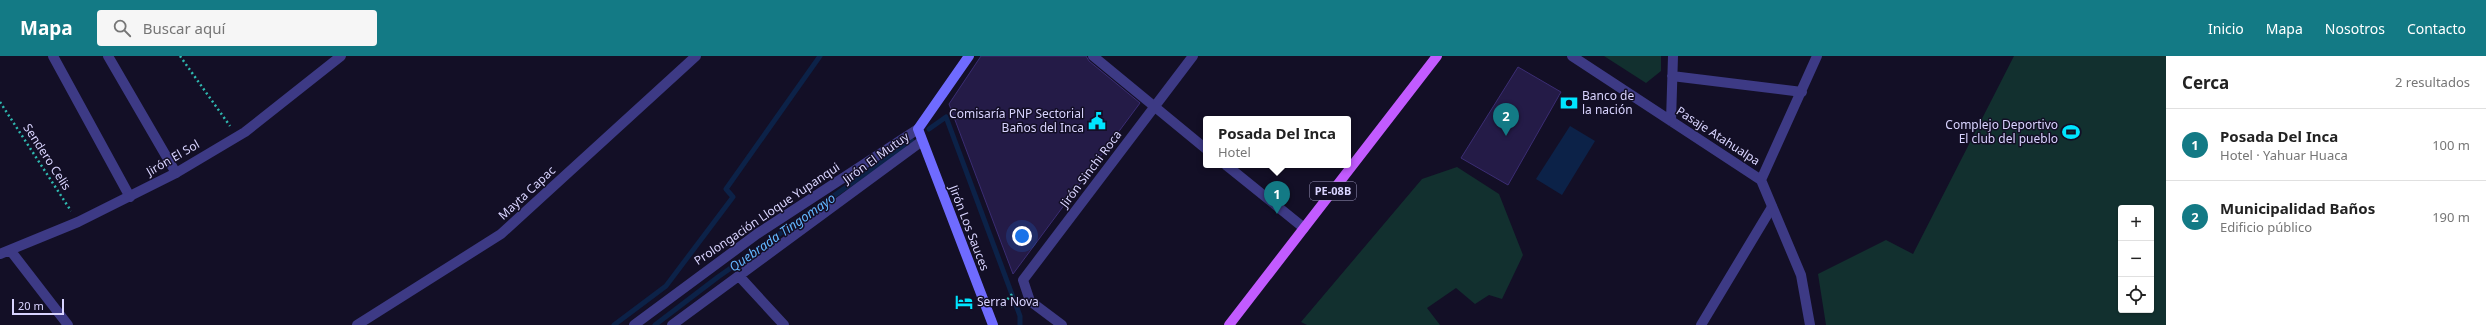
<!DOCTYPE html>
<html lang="es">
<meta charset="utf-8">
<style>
body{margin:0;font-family:"Noto Sans",sans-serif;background:#f6f6f6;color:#222}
.controls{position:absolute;right:12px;bottom:12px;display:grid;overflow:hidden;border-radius:4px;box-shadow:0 1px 3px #0004}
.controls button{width:36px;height:36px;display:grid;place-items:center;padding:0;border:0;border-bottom:1px solid #e0e0e0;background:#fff;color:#222;font:20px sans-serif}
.scale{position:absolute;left:12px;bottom:10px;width:52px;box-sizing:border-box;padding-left:4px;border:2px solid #d9d4ff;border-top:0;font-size:11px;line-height:14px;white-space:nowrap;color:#d9d4ff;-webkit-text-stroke:3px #130f26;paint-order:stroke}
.you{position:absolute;left:1022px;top:180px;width:14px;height:14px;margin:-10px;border:3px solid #fff;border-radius:50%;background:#1a73e8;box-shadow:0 0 0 6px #1a73e833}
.badge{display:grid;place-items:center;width:26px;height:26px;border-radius:50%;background:#137a85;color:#fff;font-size:13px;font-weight:700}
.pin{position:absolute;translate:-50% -33px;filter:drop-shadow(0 1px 2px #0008)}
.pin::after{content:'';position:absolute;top:21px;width:14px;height:12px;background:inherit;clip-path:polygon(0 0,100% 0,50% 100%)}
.popup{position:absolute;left:1203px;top:60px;width:148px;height:52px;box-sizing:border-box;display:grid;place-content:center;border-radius:4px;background:#fff;filter:drop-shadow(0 1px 3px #0005);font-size:13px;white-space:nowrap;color:#767676}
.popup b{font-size:15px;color:#222}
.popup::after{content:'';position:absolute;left:50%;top:100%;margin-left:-8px;border:8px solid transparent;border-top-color:#fff}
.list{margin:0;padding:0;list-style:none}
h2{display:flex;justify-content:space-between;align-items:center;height:52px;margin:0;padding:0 16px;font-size:17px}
h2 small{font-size:13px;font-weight:400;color:#767676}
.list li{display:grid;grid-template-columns:26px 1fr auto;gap:12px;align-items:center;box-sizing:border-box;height:72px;padding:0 16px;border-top:1px solid #e0e0e0}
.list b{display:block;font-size:15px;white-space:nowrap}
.list p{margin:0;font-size:13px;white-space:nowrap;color:#767676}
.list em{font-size:13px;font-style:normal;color:#767676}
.icon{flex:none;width:22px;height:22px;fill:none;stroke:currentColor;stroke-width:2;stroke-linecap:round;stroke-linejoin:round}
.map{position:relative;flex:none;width:2166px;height:269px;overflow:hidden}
header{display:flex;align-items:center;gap:24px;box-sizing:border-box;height:56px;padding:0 20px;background:#137a85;color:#fff}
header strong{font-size:19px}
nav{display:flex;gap:22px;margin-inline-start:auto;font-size:14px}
.search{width:280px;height:36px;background:#f6f6f6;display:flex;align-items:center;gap:10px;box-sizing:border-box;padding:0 14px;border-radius:4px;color:#767676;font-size:15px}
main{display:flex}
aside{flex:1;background:#fff}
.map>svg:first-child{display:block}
.green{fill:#12302f;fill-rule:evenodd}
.water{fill:#0c2248}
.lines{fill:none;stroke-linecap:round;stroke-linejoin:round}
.stream{stroke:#0c2248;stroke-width:5}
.building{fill:#241b47;stroke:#3b2d73}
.path{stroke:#2fb8b0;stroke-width:2.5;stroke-dasharray:2 3;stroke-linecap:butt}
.lane{stroke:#3d3a85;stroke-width:10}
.street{stroke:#3d3a85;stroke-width:10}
.secondary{stroke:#6f6bff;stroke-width:10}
.primary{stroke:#c25bff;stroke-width:10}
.labels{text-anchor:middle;stroke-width:3;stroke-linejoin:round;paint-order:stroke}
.shield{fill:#130f26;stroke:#9e99be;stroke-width:1}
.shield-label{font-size:11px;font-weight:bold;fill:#d9d4ff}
.poi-label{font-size:12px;fill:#d9d4ff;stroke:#130f26;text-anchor:start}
.street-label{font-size:12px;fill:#d9d4ff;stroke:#130f26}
.water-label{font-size:13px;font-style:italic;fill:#62b6ff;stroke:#130f26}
</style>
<header>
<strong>Mapa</strong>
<div class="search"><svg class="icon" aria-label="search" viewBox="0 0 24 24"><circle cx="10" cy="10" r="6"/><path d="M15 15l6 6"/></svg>Buscar aquí</div>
<nav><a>Inicio</a><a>Mapa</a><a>Nosotros</a><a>Contacto</a></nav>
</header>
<main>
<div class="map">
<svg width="2166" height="269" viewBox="0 0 2166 269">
<rect width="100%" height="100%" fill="#130f26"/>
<path class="green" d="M1604,0H1661V15L1646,27Z
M2014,0H2166V269H1826L1818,218L1886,184L1913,198ZM2121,152H2151V254H2121Z
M1457,111L1499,138L1523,199L1502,243L1489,239L1475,248L1456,232L1427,252L1440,269H1307L1301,266L1422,123Z"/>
<path class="water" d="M1570,70L1595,85L1562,139L1536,123Z"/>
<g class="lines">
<path class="stream" d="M929,73L946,61L1020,260V269
M614,269L666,230L733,141L726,133L820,0
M655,269L718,221L912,85"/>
</g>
<path class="building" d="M981,0H1086L1089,5L1140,47L1013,218L949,48Z
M1518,11L1561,36L1508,129L1461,102Z"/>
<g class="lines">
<path class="path" d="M180,0L230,70
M0,46L71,155
M1001,251L1013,237"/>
<path class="lane" d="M53,0L130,141
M108,0L176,117
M1701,269L1772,151"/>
<path class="street" d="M1093,0L1206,93
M1572,0L1761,124L1801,219L1810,269
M1672,20L1802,36
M1671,65L1673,0
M1226,109L1304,172
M1761,124L1817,0
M10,194L68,269
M0,198L78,166L176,117L245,76L341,0
M739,220L784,269
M357,269L501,178L696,0
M634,269L757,178L918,73
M672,269L922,85
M1062,269L1030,245L1023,224L1193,0"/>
<path class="secondary" d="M969,0L918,73L993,269"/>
<path class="primary" d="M1229,269L1437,0"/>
</g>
<defs>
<g id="bank-bare" transform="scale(1.38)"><path d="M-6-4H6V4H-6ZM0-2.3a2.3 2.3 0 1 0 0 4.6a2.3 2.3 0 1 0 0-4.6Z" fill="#00e5ff" stroke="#130f26" stroke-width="2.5" paint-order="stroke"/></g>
<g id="civic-bare" transform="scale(1.38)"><path d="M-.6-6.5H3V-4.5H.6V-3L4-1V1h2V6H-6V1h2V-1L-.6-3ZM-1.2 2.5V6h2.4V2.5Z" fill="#00e5ff" stroke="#130f26" stroke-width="2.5" paint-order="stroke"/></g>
<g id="stadium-bare" transform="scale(1.38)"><path d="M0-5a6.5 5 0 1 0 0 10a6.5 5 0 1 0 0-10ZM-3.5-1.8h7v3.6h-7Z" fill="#00e5ff" stroke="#130f26" stroke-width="2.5" paint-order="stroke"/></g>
<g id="hotel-bare" transform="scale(1.38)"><path d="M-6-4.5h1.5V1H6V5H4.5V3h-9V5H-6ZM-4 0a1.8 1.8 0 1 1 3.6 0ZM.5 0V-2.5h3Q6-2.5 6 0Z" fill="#00e5ff" stroke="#130f26" stroke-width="2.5" paint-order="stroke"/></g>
</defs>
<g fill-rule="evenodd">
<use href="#bank-bare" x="1569" y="47"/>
<use href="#civic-bare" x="1097" y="65"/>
<use href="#stadium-bare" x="2071" y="76"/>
<use href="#hotel-bare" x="964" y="246"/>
</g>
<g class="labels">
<rect class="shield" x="1310" y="126" width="46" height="18" rx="3"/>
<g class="shield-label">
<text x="1333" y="139">PE-08B</text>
</g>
<g class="poi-label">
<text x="1582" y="44">Banco de<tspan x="1582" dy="14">la nación</tspan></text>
<text x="1084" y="62" text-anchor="end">Comisaría PNP Sectorial<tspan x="1084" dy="14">Baños del Inca</tspan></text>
<text x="2058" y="73" text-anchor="end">Complejo Deportivo<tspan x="2058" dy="14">El club del pueblo</tspan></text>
<text x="977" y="250">Serra Nova</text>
</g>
<g class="street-label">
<text transform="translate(1718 80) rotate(33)" y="4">Pasaje Atahualpa</text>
<text transform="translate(47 101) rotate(57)" y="4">Sendero Celis</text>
<text transform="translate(173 102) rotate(-30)" y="4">Jirón El Sol</text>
<text transform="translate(876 102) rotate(-36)" y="4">Jirón El Mutuy</text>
<text transform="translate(1091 113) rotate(-53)" y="4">Jirón Sinchi Roca</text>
<text transform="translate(527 137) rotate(-43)" y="4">Mayta Capac</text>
<text transform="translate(767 158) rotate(-34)" y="4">Prolongación Lloque Yupanqui</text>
<text transform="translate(969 172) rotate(69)" y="4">Jirón Los Sauces</text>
</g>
<g class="water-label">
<text transform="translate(782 176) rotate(-35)" y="5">Quebrada Tingomayo</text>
</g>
</g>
</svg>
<div class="controls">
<button>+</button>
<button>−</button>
<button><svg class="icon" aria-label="locate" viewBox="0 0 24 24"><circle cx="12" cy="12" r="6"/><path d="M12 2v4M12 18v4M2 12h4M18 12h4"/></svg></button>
</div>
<div class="scale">20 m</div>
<div class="you"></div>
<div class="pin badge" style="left:1277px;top:158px">1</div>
<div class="popup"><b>Posada Del Inca</b>Hotel</div>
<div class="pin badge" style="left:1506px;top:80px">2</div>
</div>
<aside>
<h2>Cerca<small>2 resultados</small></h2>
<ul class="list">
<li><span class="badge">1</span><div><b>Posada Del Inca</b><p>Hotel · Yahuar Huaca</p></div><em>100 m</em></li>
<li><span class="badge">2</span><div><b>Municipalidad Baños</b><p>Edificio público</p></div><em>190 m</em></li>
</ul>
</aside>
</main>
